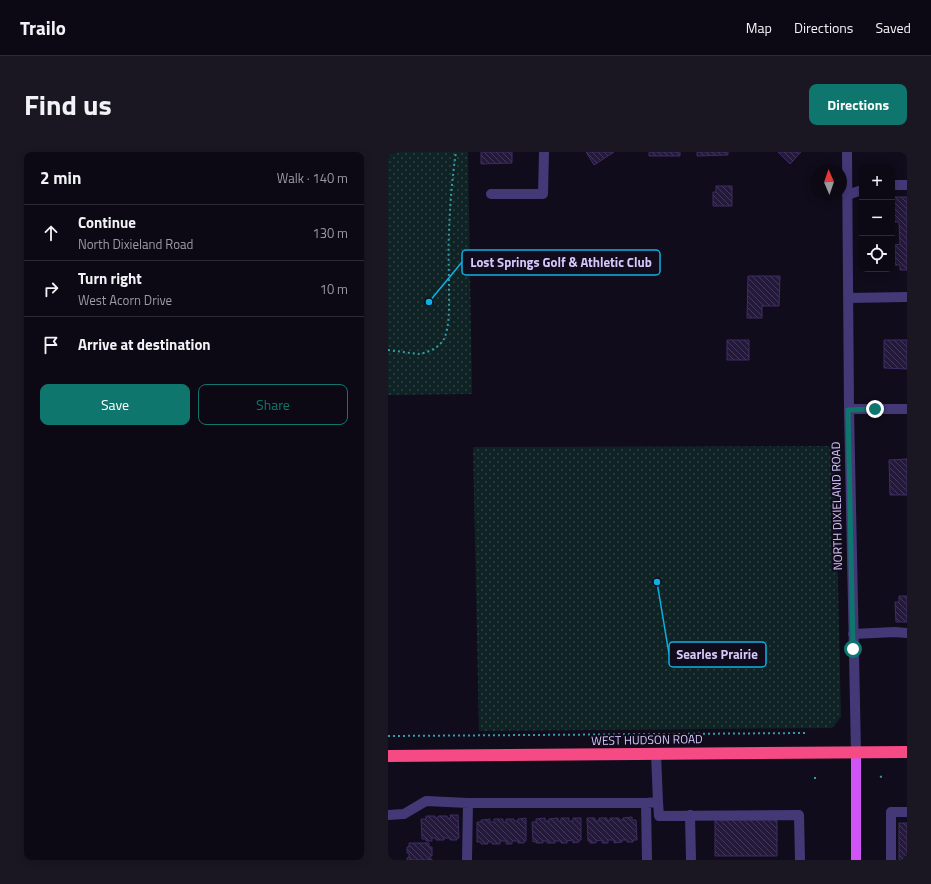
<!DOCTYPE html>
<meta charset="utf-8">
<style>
body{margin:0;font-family:"Titillium Web",sans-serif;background:#1a1722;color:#f1f3f6}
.controls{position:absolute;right:12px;top:12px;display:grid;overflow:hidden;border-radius:8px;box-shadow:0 2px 10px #0003}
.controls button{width:36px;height:36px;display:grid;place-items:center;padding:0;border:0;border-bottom:1px solid #2c2a34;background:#0c0914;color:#f1f3f6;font:20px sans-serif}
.compass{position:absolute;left:423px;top:12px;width:36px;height:36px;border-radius:50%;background:#0c0914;box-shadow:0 2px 10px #0003;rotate:358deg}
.stop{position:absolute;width:12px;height:12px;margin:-9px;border:3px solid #0f766e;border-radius:50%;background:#fff}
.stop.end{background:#0f766e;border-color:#fff;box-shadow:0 1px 4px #0008}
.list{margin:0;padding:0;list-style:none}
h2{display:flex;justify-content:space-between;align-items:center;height:52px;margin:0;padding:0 16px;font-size:17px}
h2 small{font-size:13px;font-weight:400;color:#9a9aa0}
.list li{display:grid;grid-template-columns:26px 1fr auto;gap:12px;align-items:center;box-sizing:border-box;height:56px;padding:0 16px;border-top:1px solid #2c2a34}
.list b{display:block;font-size:15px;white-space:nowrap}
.list p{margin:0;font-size:13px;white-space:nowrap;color:#9a9aa0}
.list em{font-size:13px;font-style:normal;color:#9a9aa0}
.actions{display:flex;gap:8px;padding:12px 16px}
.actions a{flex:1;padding:9px 0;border:1px solid #0f766e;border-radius:8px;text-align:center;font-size:14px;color:#0f766e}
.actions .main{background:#0f766e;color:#fff}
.icon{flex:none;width:22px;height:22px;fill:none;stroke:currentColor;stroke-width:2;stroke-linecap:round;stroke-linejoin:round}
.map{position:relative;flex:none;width:519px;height:708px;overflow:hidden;border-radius:8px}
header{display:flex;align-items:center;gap:24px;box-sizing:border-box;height:56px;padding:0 20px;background:#0c0914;border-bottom:1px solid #2c2a34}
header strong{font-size:19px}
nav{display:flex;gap:22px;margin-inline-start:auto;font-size:14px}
.intro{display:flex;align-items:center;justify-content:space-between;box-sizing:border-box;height:96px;padding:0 24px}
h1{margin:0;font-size:28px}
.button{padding:10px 18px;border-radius:8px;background:#0f766e;color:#fff;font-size:14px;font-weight:700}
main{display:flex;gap:24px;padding:0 24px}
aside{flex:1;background:#0c0914;border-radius:8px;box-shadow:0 2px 10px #0003}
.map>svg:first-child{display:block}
.grass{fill:url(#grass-dots)}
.building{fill:url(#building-back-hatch);stroke:#3f2c65}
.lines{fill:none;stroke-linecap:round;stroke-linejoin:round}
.path{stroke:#329da6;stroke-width:2;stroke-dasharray:2 3;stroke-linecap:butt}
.minor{stroke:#443977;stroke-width:10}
.major{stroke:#d155f6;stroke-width:10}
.highway{stroke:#f64a84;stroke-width:12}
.route{stroke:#0f766e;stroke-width:5}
.labels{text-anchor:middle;stroke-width:4;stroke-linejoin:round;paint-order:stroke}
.street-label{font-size:12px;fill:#d6c8fc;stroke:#100c1b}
.leader{fill:none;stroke:#0cb1e5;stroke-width:1.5}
.callout-dot{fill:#0cb1e5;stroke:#100c1b;stroke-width:1.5}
.callout{fill:#100c1b;stroke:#0cb1e5;stroke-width:1.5}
.callout-label{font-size:13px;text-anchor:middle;font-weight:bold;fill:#d6c8fc}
</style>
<header>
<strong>Trailo</strong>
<nav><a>Map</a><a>Directions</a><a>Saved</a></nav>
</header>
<div class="intro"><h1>Find us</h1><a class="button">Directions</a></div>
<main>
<aside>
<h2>2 min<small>Walk · 140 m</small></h2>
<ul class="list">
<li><svg class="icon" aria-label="ahead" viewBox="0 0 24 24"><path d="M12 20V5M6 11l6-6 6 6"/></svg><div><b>Continue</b><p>North Dixieland Road</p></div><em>130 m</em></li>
<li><svg class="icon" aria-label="right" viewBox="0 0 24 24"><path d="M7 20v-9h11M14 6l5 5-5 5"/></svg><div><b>Turn right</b><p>West Acorn Drive</p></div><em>10 m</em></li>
<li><svg class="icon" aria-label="arrive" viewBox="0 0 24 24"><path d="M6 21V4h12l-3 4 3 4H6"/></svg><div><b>Arrive at destination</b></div></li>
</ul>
<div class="actions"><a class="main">Save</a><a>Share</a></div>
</aside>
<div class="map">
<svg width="519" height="708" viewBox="0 0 519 708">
<defs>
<pattern id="grass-dots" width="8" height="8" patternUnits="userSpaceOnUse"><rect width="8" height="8" fill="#0f2224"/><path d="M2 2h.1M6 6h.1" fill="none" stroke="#314145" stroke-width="1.8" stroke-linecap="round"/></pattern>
<pattern id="building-back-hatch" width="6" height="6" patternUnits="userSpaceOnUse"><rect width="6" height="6" fill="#24193b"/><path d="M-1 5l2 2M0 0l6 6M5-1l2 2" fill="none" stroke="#433958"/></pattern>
</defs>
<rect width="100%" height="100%" fill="#100c1b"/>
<path class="grass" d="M0,0H80L84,242L0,243Z
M447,294L453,565L444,576L91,579L85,295Z"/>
<path class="building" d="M93,0H124V11L93,12Z
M198,0H226L206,13Z
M261,0H292V4H261Z
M309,0H340V3L309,4Z
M390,0H413L402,12Z
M328,34H344V54H325V40H328Z
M504,45H519V118H512V113H507V93L512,92L511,70H504Z
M360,124H392L391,154H374V166H359Z
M339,188H361V208H339Z
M496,188H519V217L496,216Z
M519,307V343H502L501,308Z
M511,444H519V470H508L507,450H511Z
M62,663H70L71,686H69V688H62V686H56V688H48V686H44V689H38V687H34L33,667H38V664H47V666H50V664H59V666H63Z
M244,665V668H248L249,688H245V690H239V688H234V690L226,691V688H220V691H214V688L208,689V691H202V689H200L199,666H207V669H211V666H219V669L222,668V666H231V668H235V666Z
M138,666V689H136V691H130V689H124V692H118V689H112V692H104V690H99L100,692H93V690H89V670H93V668L102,667V670H106V667H115V670H118V667H126V669H130V667Z
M157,666V669H161V667L170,666V669H173V666H181V669H185V666H193V688H191V690L185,691V688L179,689V691H173V689H167V691H159V689H155V691H148V689L145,690L144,670H148V667Z
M327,668H389V704H327Z
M511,671H519V708H511Z
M21,691H41V695H44V704H42V707H44V708H19V706L21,705V701H19V695H21Z"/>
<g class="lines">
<path class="path" d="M0,198L30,202C39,201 51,196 56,187C62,174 61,153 61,138C61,119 60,99 61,80C62,53 64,26 68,0
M0,584L419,581
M492,625L495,624
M427,627V623"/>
<path class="minor" d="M459,0L461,257L468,600
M504,33H519
M103,42H155L156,0
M459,43L474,38
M460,146L519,145
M461,257H519
M465,482L507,480L519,481
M270,650L271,664L411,663L412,708
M258,651L259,708
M0,663L16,662L38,649L80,651H258L270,650L268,602
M302,663L303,708
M79,708L80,651
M503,708V660H519"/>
<path class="major" d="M468,600V708"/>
<path class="highway" d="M0,604L519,600"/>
</g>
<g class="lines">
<path class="route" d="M465,497L460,258L487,257"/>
</g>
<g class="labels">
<g class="street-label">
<text transform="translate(449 354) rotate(-91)" y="4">NORTH DIXIELAND ROAD</text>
<text transform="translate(259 588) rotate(-1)" y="4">WEST HUDSON ROAD</text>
</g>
</g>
<path class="leader" d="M41 150L74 110M269 430L281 502"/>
<g class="callout-dot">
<circle cx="41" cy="150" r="4"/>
<circle cx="269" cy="430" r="4"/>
</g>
<g class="callout">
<rect x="74" y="98" width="198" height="25" rx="4"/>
<rect x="281" y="490" width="97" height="25" rx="4"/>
</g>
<g class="callout-label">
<text x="173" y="115">Lost Springs Golf &amp; Athletic Club</text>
<text x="329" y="507">Searles Prairie</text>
</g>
</svg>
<div class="controls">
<button>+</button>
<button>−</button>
<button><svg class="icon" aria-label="locate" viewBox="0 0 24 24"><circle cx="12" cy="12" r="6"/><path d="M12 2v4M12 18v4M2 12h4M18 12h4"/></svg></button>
</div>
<svg class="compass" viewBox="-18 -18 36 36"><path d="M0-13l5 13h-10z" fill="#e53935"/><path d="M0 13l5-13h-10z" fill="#9a9aa0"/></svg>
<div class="stop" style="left:465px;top:497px"></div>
<div class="stop end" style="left:487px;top:257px"></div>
</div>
</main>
